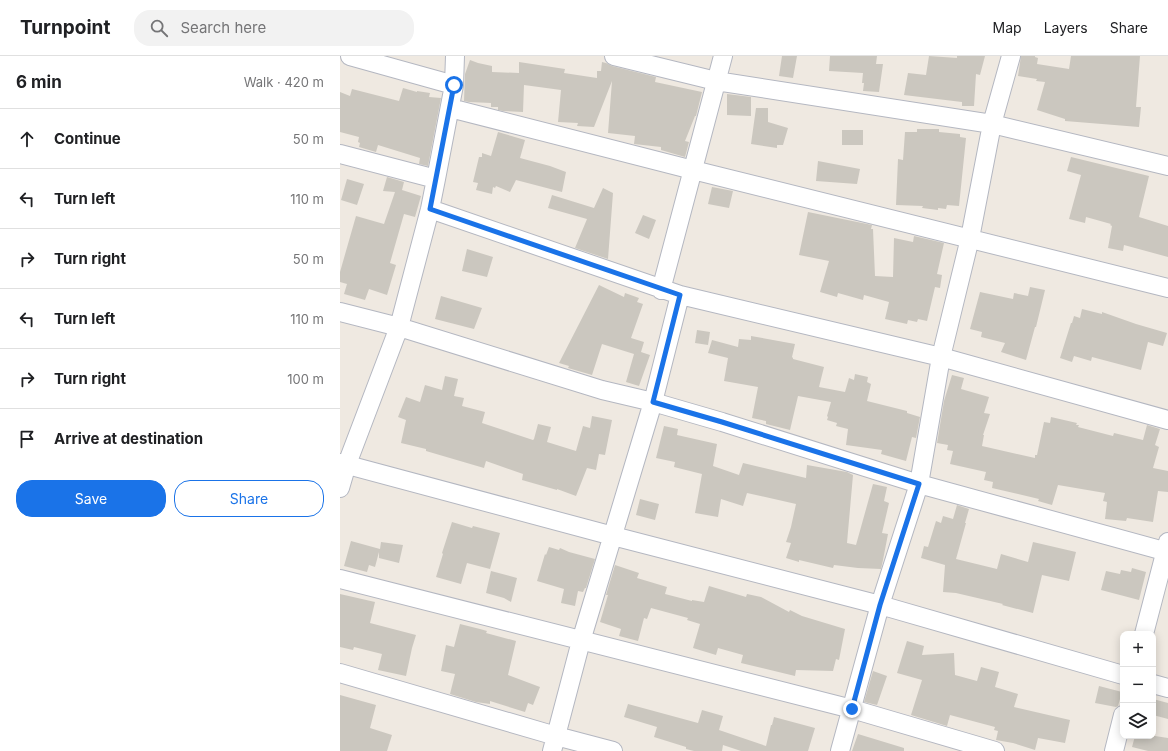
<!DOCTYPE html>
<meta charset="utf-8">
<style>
body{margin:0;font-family:Inter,sans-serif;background:#f2f2f2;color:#202124}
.controls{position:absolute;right:12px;bottom:12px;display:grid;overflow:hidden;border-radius:8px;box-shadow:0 2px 10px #0003}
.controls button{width:36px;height:36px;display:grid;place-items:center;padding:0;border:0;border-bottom:1px solid #e0e0e0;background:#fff;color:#202124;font:20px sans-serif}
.stop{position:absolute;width:12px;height:12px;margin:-9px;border:3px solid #1a73e8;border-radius:50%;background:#fff}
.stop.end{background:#1a73e8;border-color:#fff;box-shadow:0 1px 4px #0008}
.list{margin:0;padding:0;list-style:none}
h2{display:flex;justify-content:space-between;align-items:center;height:52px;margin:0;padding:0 16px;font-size:17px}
h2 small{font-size:13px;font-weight:400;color:#757577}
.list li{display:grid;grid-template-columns:26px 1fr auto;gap:12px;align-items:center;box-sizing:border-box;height:60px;padding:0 16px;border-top:1px solid #e0e0e0}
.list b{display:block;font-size:15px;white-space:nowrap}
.list em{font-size:13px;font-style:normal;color:#757577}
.actions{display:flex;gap:8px;padding:12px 16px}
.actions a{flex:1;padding:9px 0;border:1px solid #1a73e8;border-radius:16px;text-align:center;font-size:14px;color:#1a73e8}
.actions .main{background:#1a73e8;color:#fff}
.icon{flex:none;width:22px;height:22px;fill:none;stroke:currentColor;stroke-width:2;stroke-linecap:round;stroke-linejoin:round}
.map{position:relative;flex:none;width:828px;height:695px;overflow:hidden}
header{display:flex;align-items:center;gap:24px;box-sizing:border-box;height:56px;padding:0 20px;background:#fff;border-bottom:1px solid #e0e0e0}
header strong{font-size:19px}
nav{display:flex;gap:22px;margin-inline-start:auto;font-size:14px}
.search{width:280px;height:36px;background:#f2f2f2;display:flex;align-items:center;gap:10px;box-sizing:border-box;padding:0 14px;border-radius:16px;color:#757577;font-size:15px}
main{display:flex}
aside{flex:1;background:#fff}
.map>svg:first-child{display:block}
.building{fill:#cbc7bf}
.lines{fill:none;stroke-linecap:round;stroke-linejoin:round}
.minor-casing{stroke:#b4b7c1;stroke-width:20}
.minor{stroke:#fff;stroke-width:18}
.route{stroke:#1a73e8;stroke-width:5}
</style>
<header>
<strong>Turnpoint</strong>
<div class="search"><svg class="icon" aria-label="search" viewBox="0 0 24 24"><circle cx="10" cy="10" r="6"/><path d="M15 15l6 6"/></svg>Search here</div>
<nav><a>Map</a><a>Layers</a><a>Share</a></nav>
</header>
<main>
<aside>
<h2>6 min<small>Walk · 420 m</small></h2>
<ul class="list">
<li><svg class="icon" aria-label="ahead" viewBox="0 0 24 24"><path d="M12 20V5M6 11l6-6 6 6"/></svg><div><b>Continue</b></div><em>50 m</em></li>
<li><svg class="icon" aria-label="left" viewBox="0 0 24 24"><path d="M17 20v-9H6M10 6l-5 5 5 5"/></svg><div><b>Turn left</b></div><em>110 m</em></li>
<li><svg class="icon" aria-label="right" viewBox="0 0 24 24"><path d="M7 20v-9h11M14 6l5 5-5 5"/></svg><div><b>Turn right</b></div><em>50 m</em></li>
<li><svg class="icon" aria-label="left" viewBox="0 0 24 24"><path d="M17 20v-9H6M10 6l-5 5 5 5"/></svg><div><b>Turn left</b></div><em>110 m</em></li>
<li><svg class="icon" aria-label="right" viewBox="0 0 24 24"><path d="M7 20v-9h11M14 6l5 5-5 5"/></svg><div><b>Turn right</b></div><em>100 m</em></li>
<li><svg class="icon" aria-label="arrive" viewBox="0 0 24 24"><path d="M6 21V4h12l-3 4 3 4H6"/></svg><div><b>Arrive at destination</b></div></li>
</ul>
<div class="actions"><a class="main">Save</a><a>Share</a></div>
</aside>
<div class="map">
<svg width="828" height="695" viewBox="0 0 828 695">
<rect width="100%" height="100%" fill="#efe9e1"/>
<path class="building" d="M442,0H457L453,22L439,20Z
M490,0H537L536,8H543L539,36L523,35L524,27H522L523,17L489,15Z
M589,0L617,2V0H645L640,19L636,18L634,50H622V46L564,39L568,17L586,19Z
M681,0H695V1L698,2L697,8L729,13L731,0H800L796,51H801L799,71L725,65V63L697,54L705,26L696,25L697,23L678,20Z
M130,4L138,7L152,10V16L179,17V6L225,13L224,17L257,22V15H261L262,6L266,7L272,10L316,21L315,26L362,36L356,60H355L345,85L349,86L345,101L321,94V91L294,88L295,80L268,77L272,25L254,71L237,70L238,67L218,66L221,34L184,29L183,56L163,55L158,54V51H151V47L129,46L124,45L125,18Z
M63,32L77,36V35L90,37L89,41L101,42L88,110L79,108L80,102L38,89L36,96L19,91L20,87L18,86L19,81L0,76V36L10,40L12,33L59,45Z
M387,38L411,41V60L387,59Z
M416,52H428V66L448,72L443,89H437V92L411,88Z
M577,73H599V76L620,78V81L626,82L619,150L607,149L606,153L598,152V154L582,152L583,150L556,149L558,103L563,104L565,76H577Z
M502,74H523V89H502Z
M158,76L185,84L180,102L210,110L226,116L222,136L176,124L170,136L156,130L155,132L153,131L152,138L136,134L138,127L133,126L139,101H142V97L151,100Z
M731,101L809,120L799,161L828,170V201L784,189L783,195L768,192L772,170L770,169L771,168L746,161L745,167L729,163L741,119L727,115Z
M478,105L520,113L517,128L476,125Z
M47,121L64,126L62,134L81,140L75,161L64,158L50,207L56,209L47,239L29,233L25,244L4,238L7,228L0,226V216L16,160L44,168L55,136L43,135Z
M7,123L24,128L17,149L1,144Z
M372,131L393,135L389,152L368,148Z
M263,132L273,137L268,203L235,192L247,163L208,152L212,139L254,152Z
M468,156L532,169L531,173H533L535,220L553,221L554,182L573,186L574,180L604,187L597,218L602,219L600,232L595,231L587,265L578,263L577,266L568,264L567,268L545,263L549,246L524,239L523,244L498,237L497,241L480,236L489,205L459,199Z
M303,159L316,164L309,183L295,177Z
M127,193L153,201L147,221L122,215Z
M259,229L284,241L285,237L299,242L297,246L303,248L291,282L304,286L301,296L310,299L299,330L286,326L294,298L262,288L252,319L228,312L229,310L219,307Z
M690,231L705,234L696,271H695L686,304L661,296L665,287L641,281L642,276L630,273L640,236L673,243L674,237L688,240Z
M101,240L142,252L134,273L95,263Z
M742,253L762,258V256L796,268L827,277L823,290L808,286L801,314L752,301L751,305L734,300L732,306L720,302L731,267H732L734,260L740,262Z
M357,274L370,276L368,289L355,287Z
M411,280L455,288L452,301L453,302V303L484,311L479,331L505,336L509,322L514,324L515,318L528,321L527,326L531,328L527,345L567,355V357L580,361L576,382L572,381L566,405L541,398L542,394L506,389L508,373L496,370L497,367L487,364L488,361L487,360L491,346L458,340L450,374L426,368V365L412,362L418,331L384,325L388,302L368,297L372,284L398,291L399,283L411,284Z
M612,319L624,322L621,333L649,341L644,357L650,358L643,379H644L642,390L695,402V399H697L704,366L710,367L711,361L737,367L736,369H739L738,371L773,380L774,377L803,384L807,369L820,373L815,389L819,391L813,412L828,415V436L818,435L813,466L787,462L786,465L765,463L767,446L763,445L765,437L718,429L712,449L698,445L699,443L652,432L653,426L644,424L646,416L610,408L613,395L607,394L608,389L597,387L604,345Z
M105,320L118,323L114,340L124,342L122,350L145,356L142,367L193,384L194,383L198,368L211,371L207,386L236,395L243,370L250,372L252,360L272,364L265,399L259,398L256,414L247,412L236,440L217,433V434L182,424L183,418L146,405L144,412L86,395V393L61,387L66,364L58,361L66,341L80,346L85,329L102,334Z
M324,370L338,373L337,379L377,388L373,410L399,419L403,407L466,422L467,409L507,416L513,419L507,487L516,489L533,428L547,431L544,445L549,447L542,477L548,478L543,504L541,513L518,512L494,509L493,512L459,504V506L446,502L451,487L446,486L451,471L456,448L407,437L403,450L381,443L378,461L355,457L362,418L334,411L335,406L316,402Z
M300,443L319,448L315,464L296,459Z
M617,449L629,453L625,467H626L616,503L657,513L661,498L688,506L693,486L736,496L729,525L702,519L693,557L662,549L663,548L616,537L603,536L605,509L581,502L584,490L588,491L596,465L601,467L603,460L613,463Z
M112,466L132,472L133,470L160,477L150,513L127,507L121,528L96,521L103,498L102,497Z
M11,485L40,493L41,486L63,489L59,507L39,502V496L35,511L29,509L27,516L4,510Z
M209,491L219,494L220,492L229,496L255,503L246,532H245L243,536L238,535L235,550L221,547L224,533L197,525L205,498L206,499Z
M275,509L299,517L297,522L327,531L325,538L352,545V544L364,546L369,530L406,541L407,538L421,541L449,556L450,554L462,560L505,573L499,604L496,603L493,615L456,614L455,620L401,607L403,599L378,592L376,599L353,592L360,568L347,564L348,562L311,552L307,563L304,562L298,585L279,580L281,573L260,566L268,539H266Z
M792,512L806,516L799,544L761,534L766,515L780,518L781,514L791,516Z
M151,515L177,522L171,546L164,542L146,537Z
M0,538L35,546L30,567L76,579L72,592L66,620L38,614L42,598L14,591L13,594L0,591Z
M120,568L140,573L147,575L146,577L176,585L168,619L200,631L193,649L188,647L185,656L150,645V648L136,646L110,638L115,618L101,615L106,589L114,591Z
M567,585L584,590L582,599L614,597L615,619L637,625L641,611L659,616L655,631L678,638L674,651L730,664L725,687L698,682L695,694L673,687L656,684L658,675L654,674L655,671L610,659L607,670L571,659L582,624L557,617Z
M533,615L547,620L537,649L524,646Z
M759,630L782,636L778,650L776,651L755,647Z
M0,639L36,649L30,672L52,679L47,695H0Z
M813,643L828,647V663L813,659Z
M288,648L358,667L362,654L383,660L379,674L426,690L431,669H432L434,661L475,672L468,695H401L383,689L382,695H354L346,693V691L314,681L317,671L284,661Z
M518,678L564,692V695H512Z
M795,680H815L828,682V695H808L792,691Z"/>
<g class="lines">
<g class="minor-casing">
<path id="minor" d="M10,0L114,29
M274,0L376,25L652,68L828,110
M110,52L353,114L828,232
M0,98L96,123
M90,153L340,239L601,301L828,364
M321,234L383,0
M0,256L59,271L262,334L313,346L382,366L579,428L828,496
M0,407L273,480L540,549L783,619
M0,432L7,408L59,271L90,153L96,123L114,29L115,0
M0,523L512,653L655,695
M804,578L828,486
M0,617L216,680L273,695
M813,628L828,632
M212,695L241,585L313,346L340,239
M500,695L540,549L579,428L601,301L630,182L652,68L671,0
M774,695L783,659"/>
</g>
<use href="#minor" class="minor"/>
</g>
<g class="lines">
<path class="route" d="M114,29L90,153L340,239L313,346L382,366L579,428L540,549L512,653"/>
</g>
</svg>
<div class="controls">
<button>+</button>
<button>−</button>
<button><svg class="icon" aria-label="layers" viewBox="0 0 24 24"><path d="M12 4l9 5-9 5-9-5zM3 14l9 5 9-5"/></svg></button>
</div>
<div class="stop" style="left:114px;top:29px"></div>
<div class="stop end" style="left:512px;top:653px"></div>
</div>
</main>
